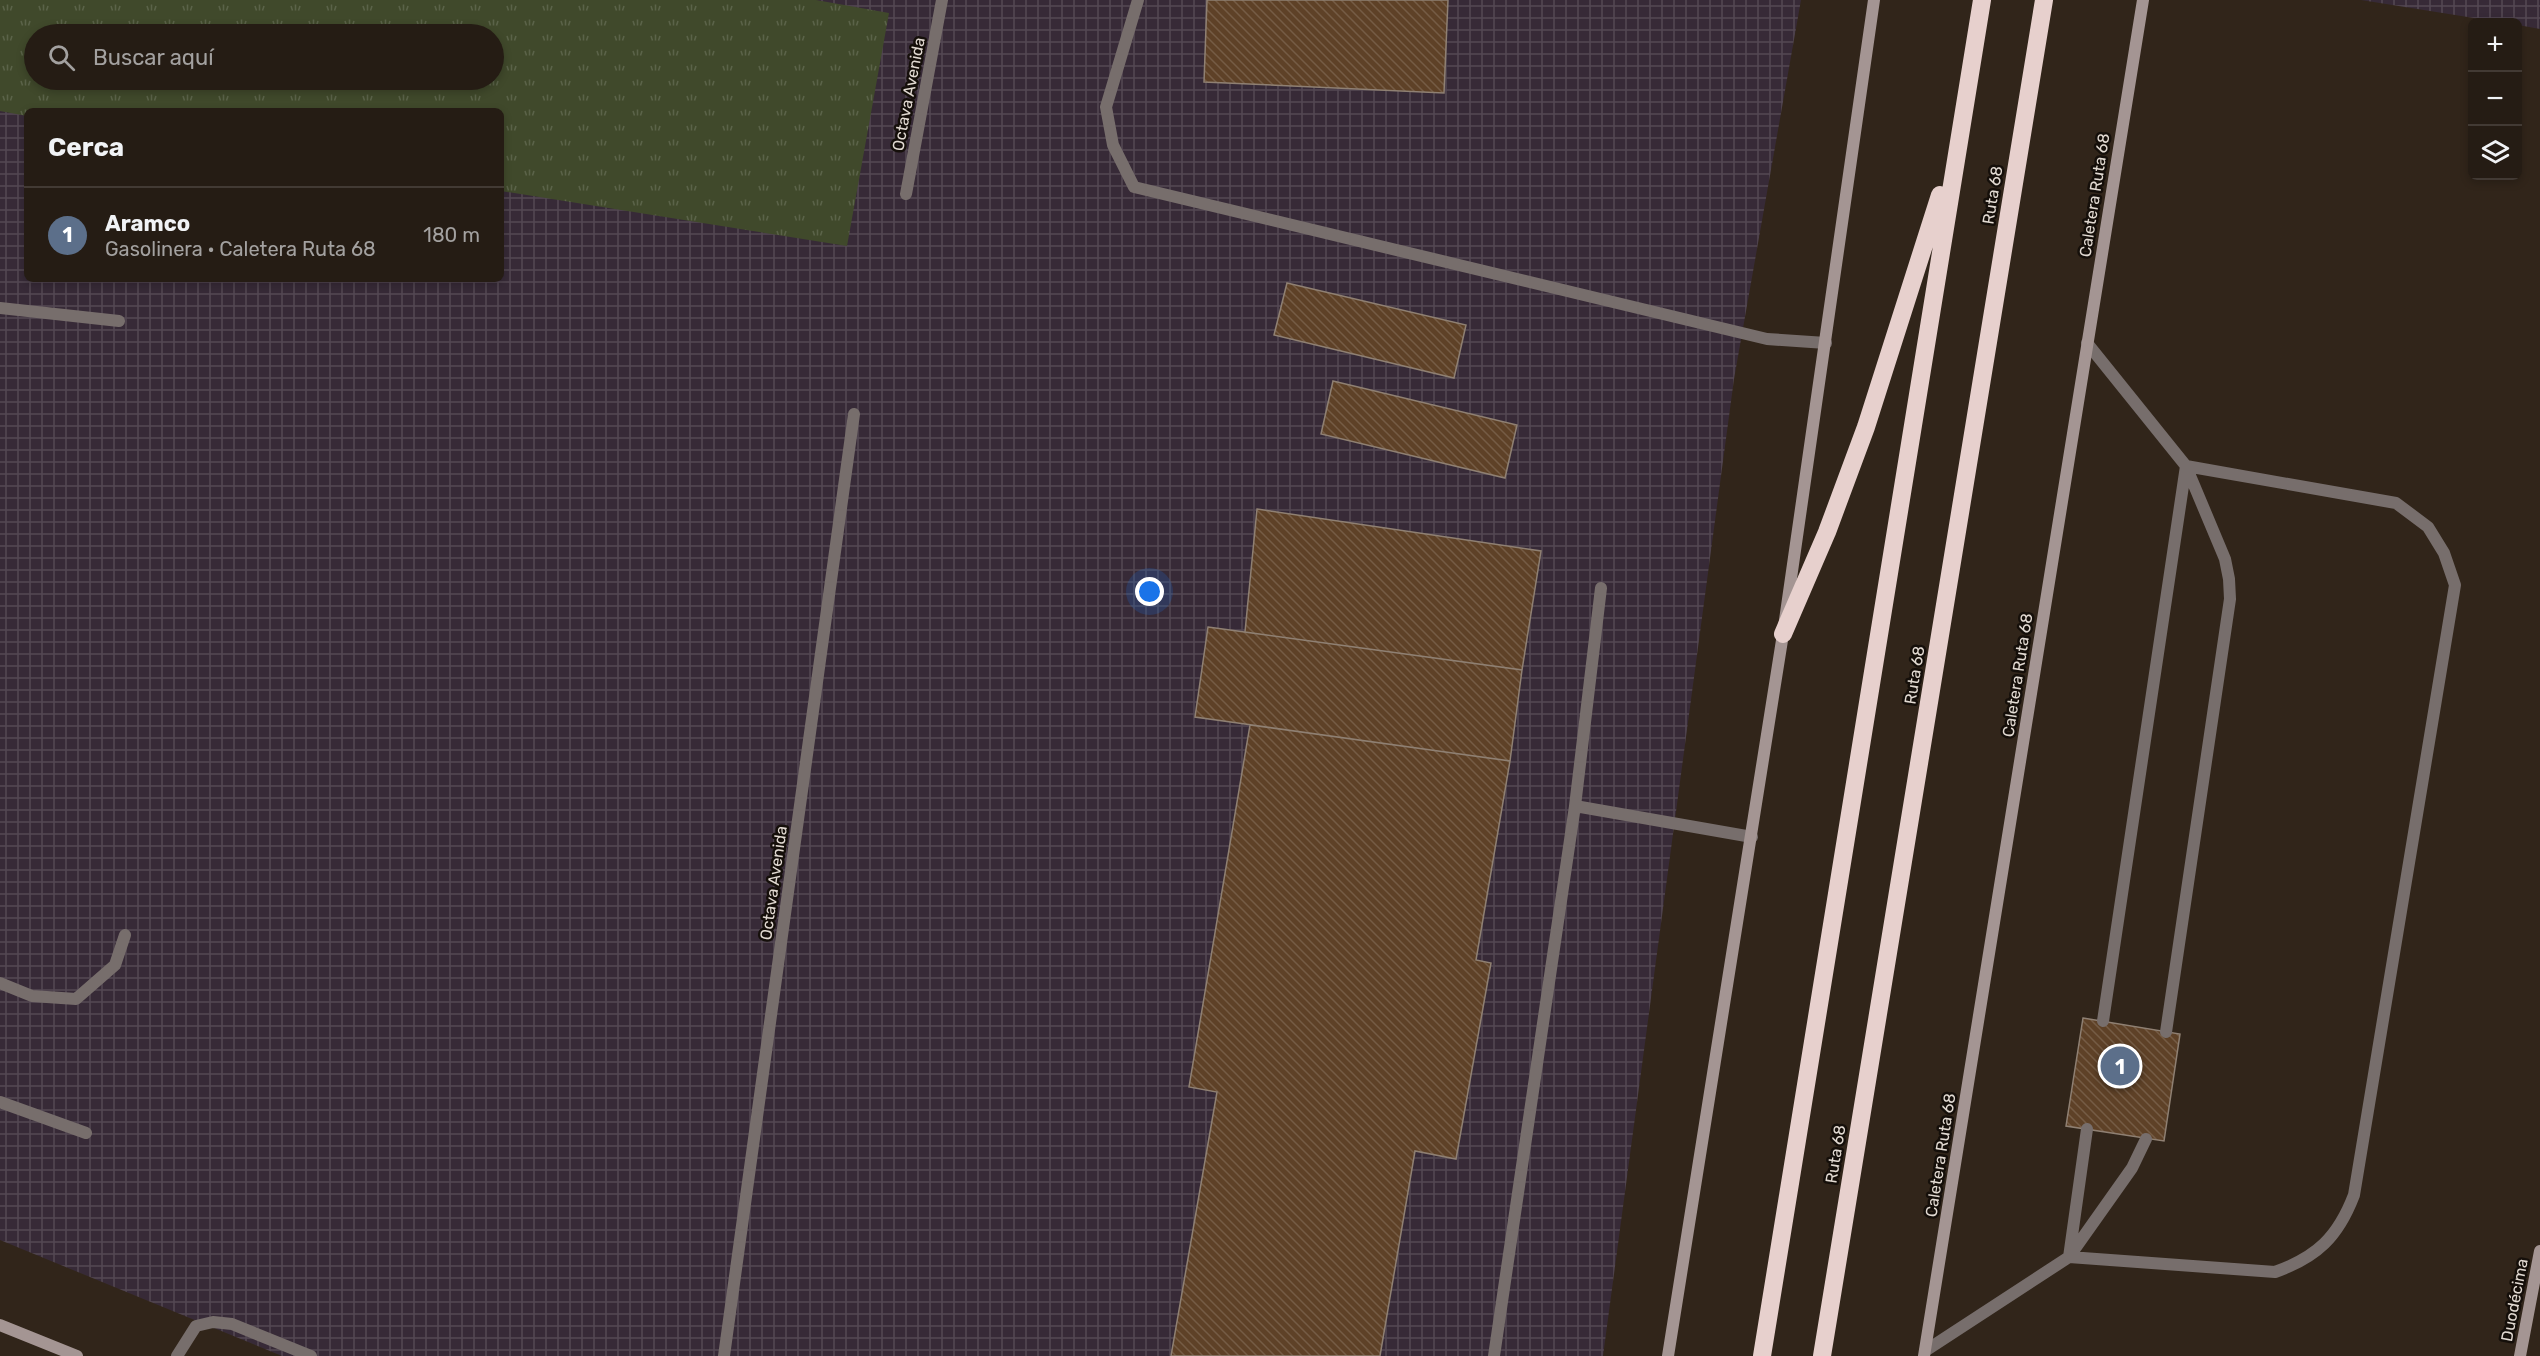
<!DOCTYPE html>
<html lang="es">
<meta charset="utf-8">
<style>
body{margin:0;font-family:Rubik,sans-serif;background:#2d251d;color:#f1f3f6}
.controls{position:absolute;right:18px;top:18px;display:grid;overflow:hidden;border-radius:9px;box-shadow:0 3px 9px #0003}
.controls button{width:54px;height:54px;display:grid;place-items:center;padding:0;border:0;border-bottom:2px solid #423a34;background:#251c14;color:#f1f3f6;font:30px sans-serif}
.you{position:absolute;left:1150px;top:592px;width:21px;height:21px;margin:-15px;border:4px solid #fff;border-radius:50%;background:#1a73e8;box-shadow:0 0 0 9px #1a73e833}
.badge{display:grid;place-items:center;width:39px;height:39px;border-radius:50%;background:#5cc7e8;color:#fff;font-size:20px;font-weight:700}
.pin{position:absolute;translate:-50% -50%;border:3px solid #fff;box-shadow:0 2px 6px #0006}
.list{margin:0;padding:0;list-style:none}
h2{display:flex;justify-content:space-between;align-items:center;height:78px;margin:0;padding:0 24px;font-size:26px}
h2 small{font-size:20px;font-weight:400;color:#a3a1a0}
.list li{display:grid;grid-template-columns:39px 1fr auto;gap:18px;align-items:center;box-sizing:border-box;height:96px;padding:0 24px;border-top:2px solid #423a34}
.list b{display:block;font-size:22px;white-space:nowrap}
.list p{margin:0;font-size:20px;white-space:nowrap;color:#a3a1a0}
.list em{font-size:20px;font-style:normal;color:#a3a1a0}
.icon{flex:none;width:33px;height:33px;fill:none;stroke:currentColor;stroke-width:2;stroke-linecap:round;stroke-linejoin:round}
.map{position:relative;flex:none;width:2540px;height:1356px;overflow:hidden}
.search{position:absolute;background:#251c14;box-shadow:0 3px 9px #0003;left:24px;top:24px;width:480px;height:66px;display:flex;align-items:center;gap:15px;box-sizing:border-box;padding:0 21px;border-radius:33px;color:#a3a1a0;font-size:22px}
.panel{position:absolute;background:#251c14;box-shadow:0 3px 9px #0003;left:24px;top:108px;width:480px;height:174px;border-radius:9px}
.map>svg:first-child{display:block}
.industrial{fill:url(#industrial-grid);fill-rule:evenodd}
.grass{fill:url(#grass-tufts);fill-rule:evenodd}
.building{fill:url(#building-back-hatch);stroke:#8f8073;stroke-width:1.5}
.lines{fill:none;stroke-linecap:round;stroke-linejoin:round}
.lane{stroke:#776e6c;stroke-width:12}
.street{stroke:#776e6c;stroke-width:12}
.secondary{stroke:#a49593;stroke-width:12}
.highway{stroke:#e7d0cd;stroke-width:18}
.labels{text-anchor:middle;stroke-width:5;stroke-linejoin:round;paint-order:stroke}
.street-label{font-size:16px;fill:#e2dad2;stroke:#150f0a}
</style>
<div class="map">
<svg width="2540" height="1356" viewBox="0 0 2540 1356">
<defs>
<pattern id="industrial-grid" width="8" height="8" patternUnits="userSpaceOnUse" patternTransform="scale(1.5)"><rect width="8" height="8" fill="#372a37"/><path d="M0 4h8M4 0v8" fill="none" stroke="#544853"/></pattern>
<pattern id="grass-tufts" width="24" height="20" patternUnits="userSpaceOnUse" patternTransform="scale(1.5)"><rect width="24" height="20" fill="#40492b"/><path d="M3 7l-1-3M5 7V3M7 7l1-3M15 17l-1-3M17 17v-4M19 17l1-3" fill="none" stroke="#5b6349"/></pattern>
<pattern id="building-back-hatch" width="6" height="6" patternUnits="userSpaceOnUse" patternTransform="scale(1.5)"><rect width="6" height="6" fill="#5e4127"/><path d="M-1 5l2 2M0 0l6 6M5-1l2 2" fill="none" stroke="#755c45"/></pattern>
</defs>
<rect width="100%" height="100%" fill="#31251a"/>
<path class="industrial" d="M0,0H1801L1734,379L1603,1356H282L0,1240ZM34,34H494V80H34ZM27,111H501V279H27Z
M2361,0H2540V29L2518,25V22H2499Z"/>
<path class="grass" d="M0,0H816L889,13L847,246L501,191V111H27V116L0,111ZM34,34H494V80H34Z"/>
<path class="building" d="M1207,0H1448L1444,93L1204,82Z
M1287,283L1466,325L1454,378L1274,335Z
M1333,381L1517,425L1505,478L1321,434Z
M1257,509L1541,551L1522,670L1245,632Z
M1208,627L1522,670L1510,761L1195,717Z
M1250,725L1510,761L1476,960L1491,963L1456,1159L1415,1151L1380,1356H1171L1217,1092L1189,1087Z
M2083,1018L2180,1034L2164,1141L2066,1126Z"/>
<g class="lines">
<path class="lane" d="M1138,0L1106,107L1113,145L1134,187L1767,339L1826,343
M0,308L119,321
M2087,343L2186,466L2225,559L2229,579L2230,599L2166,1032
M1601,588L1575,806L1752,837
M0,983L32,996L76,999L115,965L125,935
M0,1102L86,1133
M2087,1129L2069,1257L2275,1272C2317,1257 2338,1237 2354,1195L2455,585L2444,553L2428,527L2396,503L2186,466L2103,1021
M1925,1351L2069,1257L2132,1168L2146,1139
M177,1356L196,1326L213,1322L232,1324L311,1356
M724,1356L854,414
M1494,1356L1575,806"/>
<path class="street" d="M906,194L942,0"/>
<path class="secondary" d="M0,1325L77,1356
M1668,1356L1783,634L1874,0
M1924,1356L2143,0
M2520,1356L2540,1251"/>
<path class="highway" d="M1783,634L1827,532L1866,427L1940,195
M1762,1356L1982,0
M1822,1356L2044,0"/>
</g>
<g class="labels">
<g class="street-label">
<text transform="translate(908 94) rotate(-79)" y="6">Octava Avenida</text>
<text transform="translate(1992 195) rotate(-81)" y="6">Ruta 68</text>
<text transform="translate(2094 195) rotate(-81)" y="6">Caletera Ruta 68</text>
<text transform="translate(1914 675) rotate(-81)" y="6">Ruta 68</text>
<text transform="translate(2017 675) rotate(-81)" y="6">Caletera Ruta 68</text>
<text transform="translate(773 883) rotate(-82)" y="6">Octava Avenida</text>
<text transform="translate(1835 1154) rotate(-81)" y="6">Ruta 68</text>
<text transform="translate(1940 1155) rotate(-81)" y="6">Caletera Ruta 68</text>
<text transform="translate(2514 1300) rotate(-79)" y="6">Duodécima</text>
</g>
</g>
</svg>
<div class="controls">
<button>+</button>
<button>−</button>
<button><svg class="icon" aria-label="layers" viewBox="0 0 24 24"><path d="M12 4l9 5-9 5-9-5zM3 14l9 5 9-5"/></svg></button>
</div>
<div class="you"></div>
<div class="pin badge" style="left:2120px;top:1066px;background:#5c6f8a">1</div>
<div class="search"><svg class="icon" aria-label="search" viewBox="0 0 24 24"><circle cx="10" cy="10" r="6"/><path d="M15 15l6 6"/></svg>Buscar aquí</div>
<section class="panel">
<h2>Cerca<small></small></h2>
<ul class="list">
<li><span class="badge" style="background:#5c6f8a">1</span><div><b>Aramco</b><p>Gasolinera · Caletera Ruta 68</p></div><em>180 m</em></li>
</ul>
</section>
</div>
